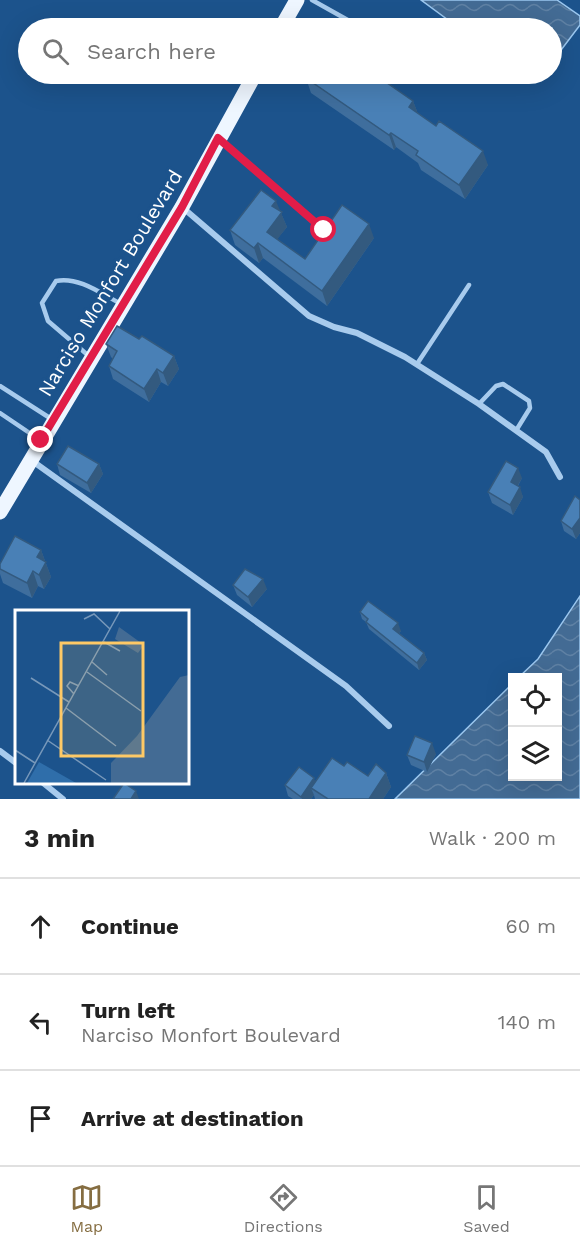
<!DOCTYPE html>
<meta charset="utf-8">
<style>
body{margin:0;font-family:"Work Sans",sans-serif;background:#f6f6f6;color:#222}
.controls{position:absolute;right:18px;bottom:18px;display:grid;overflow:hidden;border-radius:0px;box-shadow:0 6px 24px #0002}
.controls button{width:54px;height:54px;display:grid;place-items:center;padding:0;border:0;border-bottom:2px solid #e0e0e0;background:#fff;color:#222;font:30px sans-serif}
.stop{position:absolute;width:18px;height:18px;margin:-14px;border:4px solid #e11d48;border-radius:50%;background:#fff}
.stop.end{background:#e11d48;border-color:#fff;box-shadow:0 2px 6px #0008}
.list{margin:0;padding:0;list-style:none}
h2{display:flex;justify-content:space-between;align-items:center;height:78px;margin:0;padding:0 24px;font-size:26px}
h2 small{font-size:20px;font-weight:400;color:#767676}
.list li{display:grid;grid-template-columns:39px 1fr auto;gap:18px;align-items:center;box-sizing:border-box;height:96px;padding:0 24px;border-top:2px solid #e0e0e0}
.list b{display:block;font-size:22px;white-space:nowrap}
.list p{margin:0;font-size:20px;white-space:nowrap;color:#767676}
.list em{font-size:20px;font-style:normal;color:#767676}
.icon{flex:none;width:33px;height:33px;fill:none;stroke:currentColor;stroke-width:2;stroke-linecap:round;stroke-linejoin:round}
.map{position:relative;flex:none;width:580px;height:799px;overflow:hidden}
.search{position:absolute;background:#fff;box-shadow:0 6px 24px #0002;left:18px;right:18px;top:18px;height:66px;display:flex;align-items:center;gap:15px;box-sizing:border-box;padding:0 21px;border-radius:33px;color:#767676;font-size:22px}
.sheet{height:366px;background:#fff}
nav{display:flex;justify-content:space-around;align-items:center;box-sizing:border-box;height:84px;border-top:2px solid #e0e0e0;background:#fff;font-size:16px;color:#767676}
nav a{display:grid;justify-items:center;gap:3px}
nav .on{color:#856d41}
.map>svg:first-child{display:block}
.water{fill:url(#water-waves);stroke:#9bc7ef;stroke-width:1.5}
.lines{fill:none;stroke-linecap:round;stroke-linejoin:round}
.lane{stroke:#a8cbed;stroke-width:4.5}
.street{stroke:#a8cbed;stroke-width:6}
.primary{stroke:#eef6ff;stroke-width:15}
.wall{fill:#3f6e9d}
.shaded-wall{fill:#335a7f}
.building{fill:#4980b6;stroke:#335a7f;stroke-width:1.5}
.route{stroke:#e11d48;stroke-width:8}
.labels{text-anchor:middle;stroke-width:6;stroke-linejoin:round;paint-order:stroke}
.street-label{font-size:20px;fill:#fff;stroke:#1c538c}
.inset-road{fill:none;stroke:#7798ba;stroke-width:1.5}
.view{fill:#fec966;fill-opacity:0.15;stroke:#fec966;stroke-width:3}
.inset-edge{fill:none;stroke:#fff;stroke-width:3}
</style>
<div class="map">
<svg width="580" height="799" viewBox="0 0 580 799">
<defs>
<pattern id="water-waves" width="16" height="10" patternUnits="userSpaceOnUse" patternTransform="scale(1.5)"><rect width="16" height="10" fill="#436b94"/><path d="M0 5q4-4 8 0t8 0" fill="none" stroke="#5f81a4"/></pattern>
</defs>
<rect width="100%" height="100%" fill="#1c538c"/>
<path class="water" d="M421,0H557L580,16V25L552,62V28H459Z
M580,596V799H395L512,684V776H558V678L519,677L538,659Z"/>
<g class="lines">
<path class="lane" d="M312,0L362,28
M220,140L324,230
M90,357L48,321L42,303L56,281C78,276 102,294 121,304
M417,364L469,285
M0,386L53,420
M479,404L496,386L503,384L529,401L530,408L517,429
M0,413L40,440"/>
<path class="street" d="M182,207L309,316L334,327L357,333L405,357L479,404L546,452L560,477
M31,460L346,686L389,726
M0,751L16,763
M42,782L63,799"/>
<path class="primary" d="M281,28L297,0
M0,512L182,207L255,74"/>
</g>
<path class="wall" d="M306,78L413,101L418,114L488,165L465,199L421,170L418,163L396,147L394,150L311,93Z
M280,211L287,227L277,239L305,259L374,238L327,306L263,258L259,263L235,245L230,230Z
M139,339L174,356L179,369L168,386L161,382L149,402L113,379L109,366L113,359L111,357L106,344Z
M57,464H99L103,474L91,493L60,475Z
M522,478L518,486L523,497L513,515L492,503L488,492Z
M580,500V533L576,539L564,531L561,521Z
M41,550L51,577L44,589L38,586L32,598L3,583L0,574V564Z
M233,585L267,589L252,607L237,595Z
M360,612L401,631L399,633L424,653L427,660L419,670L369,629L366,622L362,619Z
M436,754L427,772L411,765L407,755Z
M344,766L368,776L386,773L391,787L383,799H315L314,795L311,799H293L288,796L285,785L315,781Z"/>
<path class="shaded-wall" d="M413,101L419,116L409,107Z
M391,133L396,147L394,150L389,135Z
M483,151L488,165L465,199L459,185Z
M276,201L287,227L272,246L267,232L272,206Z
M369,224L374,238L327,306L322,291Z
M258,243L263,258L259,263L254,248Z
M174,356L179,369L168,386L163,373Z
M157,369L161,382L149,402L144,389Z
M99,464L103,474L91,493L87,483Z
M518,468L522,478L514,492L511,482Z
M520,487L523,497L513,515L510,505Z
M580,518V533L576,539L572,529Z
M41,550L51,577L44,589L39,575L37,557Z
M33,571L38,586L32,598L27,583Z
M263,579L267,589L252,607L248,597Z
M398,623L401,631L396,636L393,629Z
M424,653L427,660L419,670L417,663Z
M432,743L436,754L427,772L424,762Z
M386,773L391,787L383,799H369Z
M314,778L318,789L311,788L314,795L311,799H302L301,797Z
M136,791L139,799H131Z"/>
<path class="building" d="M309,74H374L413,101L409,107L436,126L439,121L483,151L459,185L416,155L418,151L391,133L389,135L306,78Z
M261,190L276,201L272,206L282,212L267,232L305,259L342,205L369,224L322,291L258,243L254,248L230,230Z
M117,326L139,339L142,336L174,356L163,373L157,369L144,389L109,366L117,351L106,344Z
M68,446L99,464L87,483L57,464Z
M506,461L518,468L511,482L520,487L510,505L488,492Z
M575,496L580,500V518L572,529L561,521Z
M15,536L41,550L37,557L46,562L39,575L33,571L27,583L0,569V564Z
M245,569L263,579L248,597L233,585Z
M368,601L398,623L393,629L424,653L417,663L366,622L368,619L360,612Z
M415,736L432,743L424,762L407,755Z
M332,758L344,766L347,762L368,776L376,764L386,773L369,799H328L311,788Z
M299,767L314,778L301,797L285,785Z
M124,783L136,791L131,799H113Z"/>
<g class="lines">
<path class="route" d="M41,440L182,207L218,138L324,230"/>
</g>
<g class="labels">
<g class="street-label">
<text transform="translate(110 283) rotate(-59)" y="7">Narciso Monfort Boulevard</text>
</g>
</g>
<g transform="translate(15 610)">
<rect width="174" height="174" fill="#1c538c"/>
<path d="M24,152L61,173H12Z" fill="#2f6eaa"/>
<path d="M104,17L129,35L123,43L100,29ZM174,65V173H96V153L122,126L165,67Z" fill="#436b94"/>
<path class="inset-road" d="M69,9L79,4L95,19M89,32L105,41M77,52L92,65M72,62L126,101M16,68L54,92M59,84L52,76L55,72L64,76M51,98L101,136M32,130L91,170M0,140L20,153M9,173L105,1"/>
<path class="view" d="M46,33H128V146H46Z"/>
<rect width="174" height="174" class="inset-edge"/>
</g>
</svg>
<div class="controls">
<button><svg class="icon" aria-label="locate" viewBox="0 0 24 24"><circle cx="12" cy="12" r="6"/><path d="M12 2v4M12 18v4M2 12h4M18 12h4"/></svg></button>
<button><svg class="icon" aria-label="layers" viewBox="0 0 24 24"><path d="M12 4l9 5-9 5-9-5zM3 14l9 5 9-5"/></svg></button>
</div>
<div class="stop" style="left:324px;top:230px"></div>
<div class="stop end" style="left:41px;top:440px"></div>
<div class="search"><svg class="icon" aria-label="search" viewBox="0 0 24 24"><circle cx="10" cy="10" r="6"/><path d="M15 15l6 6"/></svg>Search here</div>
</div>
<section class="sheet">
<h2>3 min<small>Walk · 200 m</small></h2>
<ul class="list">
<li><svg class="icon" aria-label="ahead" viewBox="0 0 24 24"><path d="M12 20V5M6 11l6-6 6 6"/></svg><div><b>Continue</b></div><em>60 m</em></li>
<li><svg class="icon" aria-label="left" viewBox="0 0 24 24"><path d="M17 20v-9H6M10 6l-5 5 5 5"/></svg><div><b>Turn left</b><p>Narciso Monfort Boulevard</p></div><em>140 m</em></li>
<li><svg class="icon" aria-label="arrive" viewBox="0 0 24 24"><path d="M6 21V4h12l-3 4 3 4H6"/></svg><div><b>Arrive at destination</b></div></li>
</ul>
</section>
<nav>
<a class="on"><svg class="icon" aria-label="map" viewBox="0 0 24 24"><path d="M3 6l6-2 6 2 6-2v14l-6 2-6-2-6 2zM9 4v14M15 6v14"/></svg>Map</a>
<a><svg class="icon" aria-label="directions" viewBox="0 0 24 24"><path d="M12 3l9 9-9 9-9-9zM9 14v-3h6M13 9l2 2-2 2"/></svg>Directions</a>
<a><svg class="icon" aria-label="saved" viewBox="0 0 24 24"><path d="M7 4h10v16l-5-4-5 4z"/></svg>Saved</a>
</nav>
